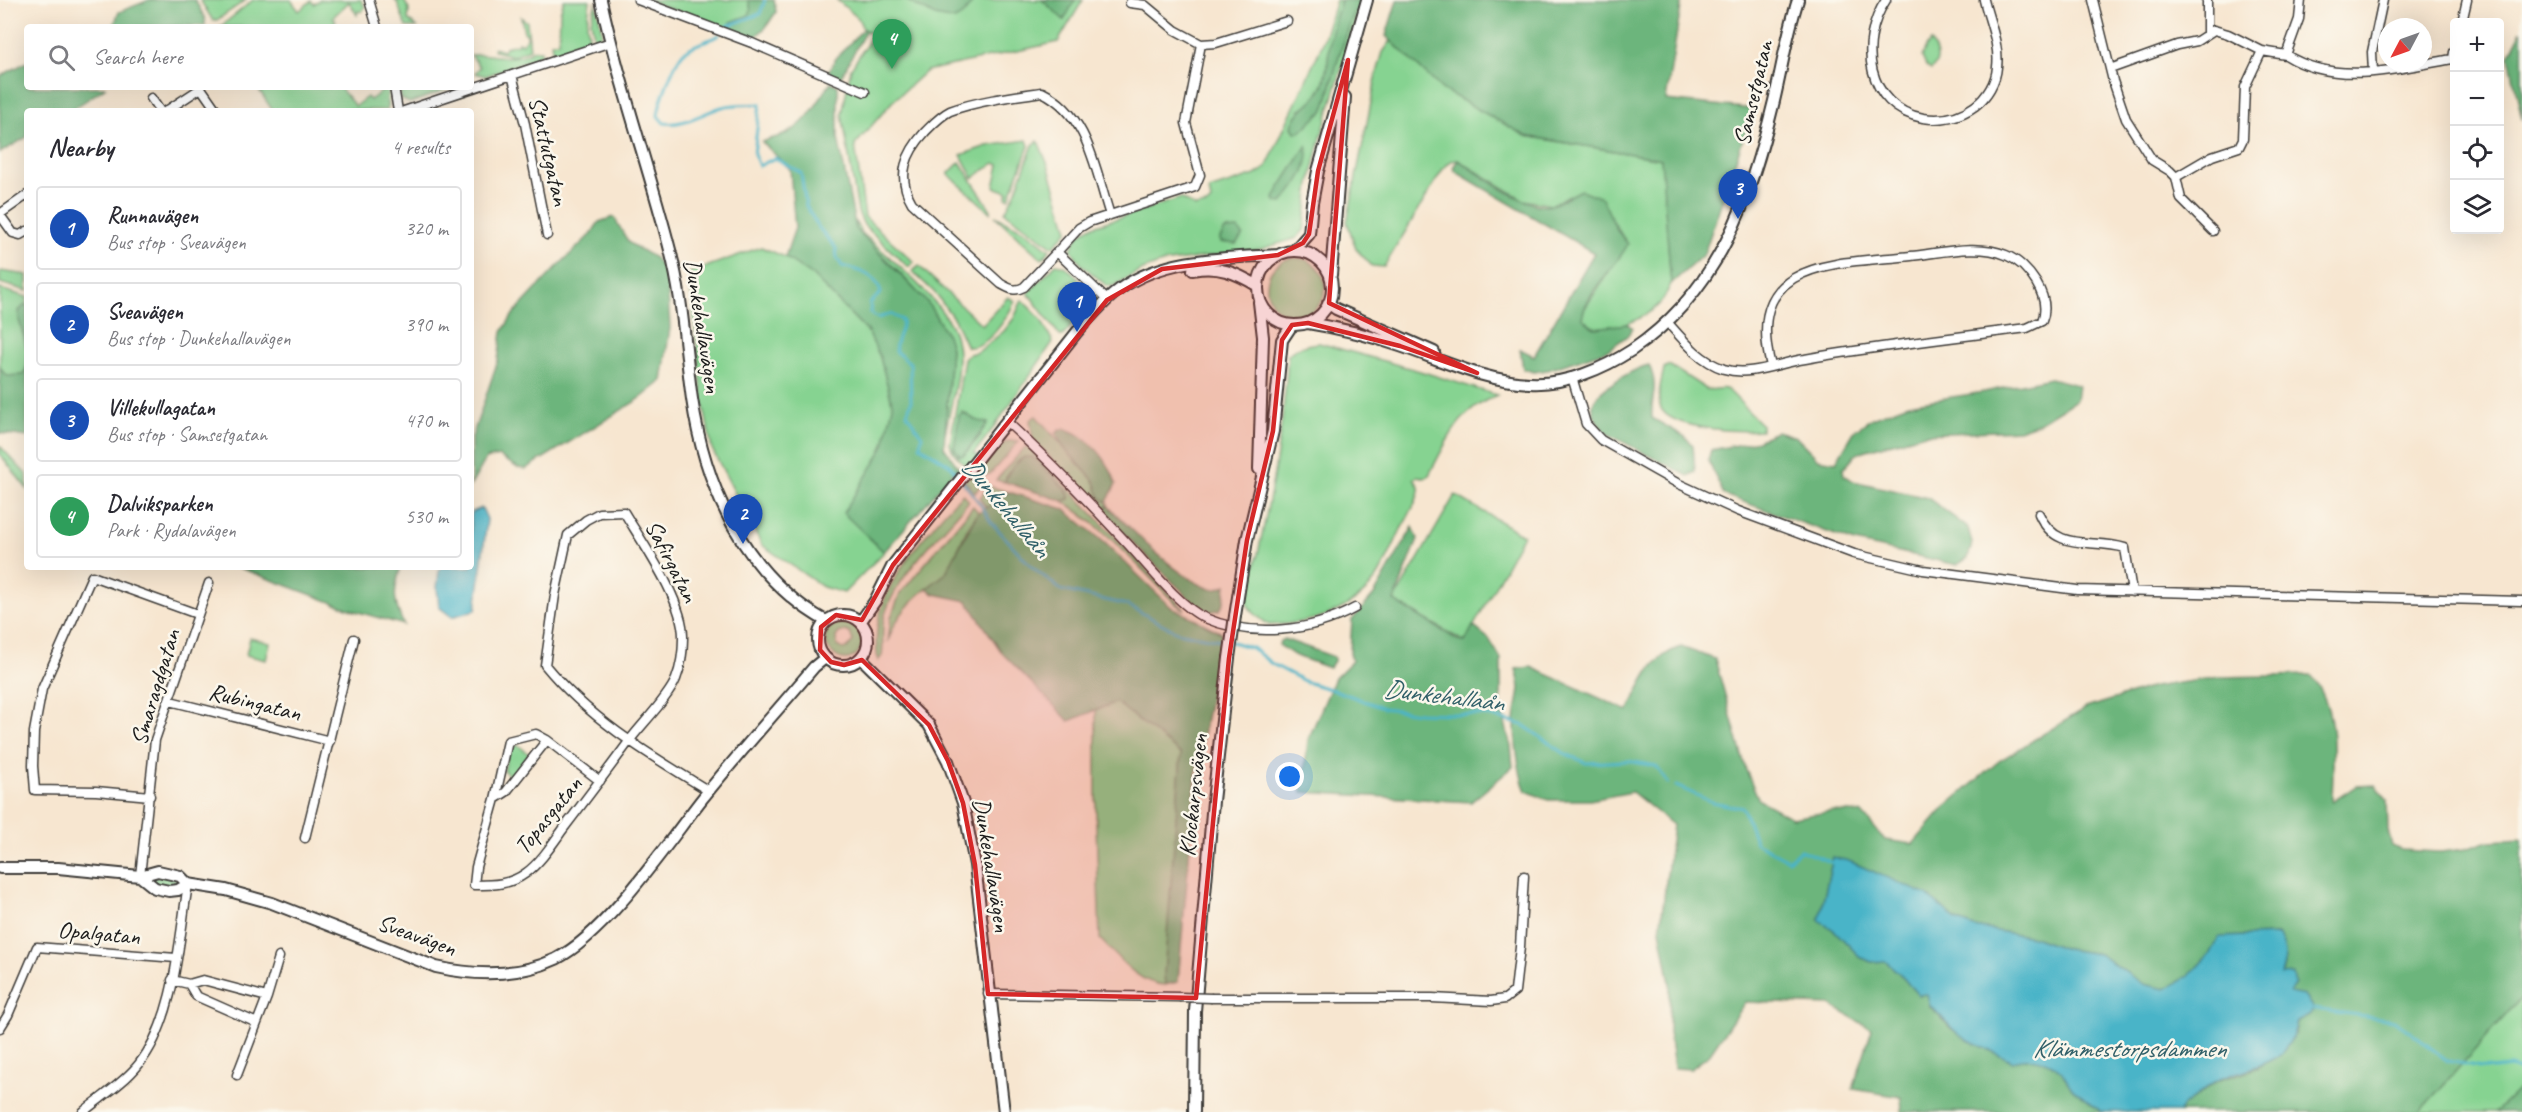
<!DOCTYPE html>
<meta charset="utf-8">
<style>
body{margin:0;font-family:Caveat,sans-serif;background:#f7f7f7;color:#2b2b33}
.controls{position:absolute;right:18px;top:18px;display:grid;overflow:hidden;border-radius:6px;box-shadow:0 6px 24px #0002}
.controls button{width:54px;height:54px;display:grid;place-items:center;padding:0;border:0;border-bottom:2px solid #e1e1e2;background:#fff;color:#2b2b33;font:30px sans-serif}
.compass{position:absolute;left:2378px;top:18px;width:54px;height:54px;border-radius:50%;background:#fff;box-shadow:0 6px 24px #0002;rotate:229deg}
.you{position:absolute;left:1290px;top:777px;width:21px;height:21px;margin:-15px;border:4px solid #fff;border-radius:50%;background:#1a73e8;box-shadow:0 0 0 9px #1a73e833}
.badge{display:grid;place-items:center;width:39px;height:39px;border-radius:50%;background:#d1495b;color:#fff;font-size:20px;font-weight:700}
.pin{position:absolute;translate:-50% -50px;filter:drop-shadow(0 2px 3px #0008)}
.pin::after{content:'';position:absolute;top:32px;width:21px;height:18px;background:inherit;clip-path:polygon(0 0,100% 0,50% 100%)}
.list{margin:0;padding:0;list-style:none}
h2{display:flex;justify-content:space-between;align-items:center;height:78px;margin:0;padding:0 24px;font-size:26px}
h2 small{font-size:20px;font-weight:400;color:#7c7c81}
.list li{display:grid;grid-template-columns:39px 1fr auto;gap:18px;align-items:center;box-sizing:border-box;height:84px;margin:0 12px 12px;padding:0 12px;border:2px solid #e1e1e2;border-radius:6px}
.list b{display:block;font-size:22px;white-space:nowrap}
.list p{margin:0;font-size:20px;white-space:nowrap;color:#7c7c81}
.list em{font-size:20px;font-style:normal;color:#7c7c81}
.icon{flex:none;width:33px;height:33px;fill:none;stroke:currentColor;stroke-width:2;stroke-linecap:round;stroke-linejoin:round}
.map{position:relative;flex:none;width:2522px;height:1112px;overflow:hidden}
.search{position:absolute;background:#fff;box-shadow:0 6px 24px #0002;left:24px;top:24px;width:450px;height:66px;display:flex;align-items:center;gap:15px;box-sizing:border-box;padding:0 21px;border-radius:6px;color:#7c7c81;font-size:22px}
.panel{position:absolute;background:#fff;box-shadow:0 6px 24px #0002;left:24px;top:108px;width:450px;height:462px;border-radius:6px}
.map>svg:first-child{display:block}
.green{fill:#86d391;stroke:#517856;stroke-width:1.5;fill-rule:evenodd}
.forest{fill:#6cb57b;stroke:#44684c;stroke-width:1.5}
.water{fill:#4ab4c8;stroke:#336872;stroke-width:1.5}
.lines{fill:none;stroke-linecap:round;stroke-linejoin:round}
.stream{stroke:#4ab4c8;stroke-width:3}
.minor-casing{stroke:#3d3a37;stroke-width:11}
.tertiary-casing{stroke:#3d3a37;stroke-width:14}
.minor{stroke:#fff;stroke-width:8}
.tertiary{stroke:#fff;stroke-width:10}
.minor-bridge-casing{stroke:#3d3a37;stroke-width:11;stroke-linecap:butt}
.tertiary-bridge-casing{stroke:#3d3a37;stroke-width:14;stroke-linecap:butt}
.minor-bridge{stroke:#fff;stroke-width:8}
.tertiary-bridge{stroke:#fff;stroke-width:10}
.marked{fill:#d62828;fill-opacity:0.2;stroke:#d62828;stroke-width:4.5;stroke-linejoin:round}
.labels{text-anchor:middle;stroke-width:5;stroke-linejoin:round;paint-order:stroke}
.street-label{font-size:24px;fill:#1c1c1c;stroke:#fbf7ec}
.water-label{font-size:26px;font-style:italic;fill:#316069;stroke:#fbf7ec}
</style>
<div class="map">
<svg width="2522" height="1112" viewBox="0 0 2522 1112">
<rect width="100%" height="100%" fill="#fbf7ec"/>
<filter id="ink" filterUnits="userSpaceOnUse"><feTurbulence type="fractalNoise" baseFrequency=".0167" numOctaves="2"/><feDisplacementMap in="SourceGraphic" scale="12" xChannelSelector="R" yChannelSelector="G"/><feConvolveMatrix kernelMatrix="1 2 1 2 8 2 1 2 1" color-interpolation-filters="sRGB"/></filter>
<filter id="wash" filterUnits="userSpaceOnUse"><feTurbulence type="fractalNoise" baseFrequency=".008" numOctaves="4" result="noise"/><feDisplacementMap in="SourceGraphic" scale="24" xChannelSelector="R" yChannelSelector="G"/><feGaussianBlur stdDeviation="1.35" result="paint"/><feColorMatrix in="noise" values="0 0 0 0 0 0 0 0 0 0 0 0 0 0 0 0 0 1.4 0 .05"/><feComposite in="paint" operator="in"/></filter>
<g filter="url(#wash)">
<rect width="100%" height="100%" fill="#f7e6d0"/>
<path class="green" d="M200,0H246L217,20L213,21Z
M253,0H291L299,11L311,1L314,4L320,0H361L365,7L362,12L358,11L357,15L349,2L333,17L336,21L329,27H220Z
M394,0H404L409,10L408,20L417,27H406L397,2Z
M564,0H590L587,25L590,42L558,53L552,50L551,42H559L560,13Z
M647,0H774L776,12L766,27L753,39Z
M837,0H1083L1058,42L926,71L892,102L855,145L865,217L914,262L908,267L864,225L858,212L842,114L851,68L873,35L863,29L858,18Z
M1336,0H1341C1337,14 1332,27 1330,41C1327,67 1327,98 1299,110L1312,119L1323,111L1326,104L1339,56L1354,12L1359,10L1321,137L1310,184L1304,230L1297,238L1261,249L1162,263L1140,271L1113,286H1107L1081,264L1071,249L1078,236L1090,227L1181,198L1195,207L1207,205L1211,201L1209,190L1255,175L1266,168L1322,45Z
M596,2L602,32L599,39L595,41L591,21Z
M521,17L527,22L530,49L513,56L494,51V48L503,51L505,47L518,44V42L522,44L528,36L524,32Z
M1391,41L1443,90L1526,136L1662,159L1671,284C1668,289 1666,296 1662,301C1648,319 1597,342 1582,318L1583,311L1627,244L1609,214L1569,195L1551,205L1524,200L1458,160L1451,161L1443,169L1384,267L1372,266L1356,249L1347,222L1377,73L1383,52Z
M1931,42C1938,53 1940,61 1931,70L1926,66L1922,57L1926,47Z
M533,50H541V55L486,76L475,73L480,67L471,55C492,52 515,64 533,50Z
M257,87H343L341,89L355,106L367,97L370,100L388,87L387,110L273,111Z
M400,87H454L410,103L401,99Z
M1027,140L1029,146L1009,198L1006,197L1008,192L994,187L999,165L995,163L973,178L961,155L987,146Z
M1038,141L1048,165L1068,230L1053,247L1005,212L1015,193L1033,145Z
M960,162L991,210V213L948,174Z
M995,216L1025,231L1050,250L1042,259Z
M854,220L862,233C888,256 950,307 956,339C963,369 950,405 945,435L951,349C939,304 887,262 856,229Z
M761,247L785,257L813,276L868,332L880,357L893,406L884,445L877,460L844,513L884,552L844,593L823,587L762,545L712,449L703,402L689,273Z
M1267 287a29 29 0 1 1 58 0a29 29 0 1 1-58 0Z
M1056,264C1070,264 1090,290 1088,305L1063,336H1060L1028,293Z
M919,266L982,325L1008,297L1015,301C1007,318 988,349 967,347L954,319L935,293L914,273L913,271Z
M0,271L27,275V291L0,283Z
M0,289L27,297V303L19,311C19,333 33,352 24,375L6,376L0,367Z
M1022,300L1040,318L1053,342L995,426L974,453L986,461C996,450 1003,438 1019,441L990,474L983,476C970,468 954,459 950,444L964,359L969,354L978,352L1004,331L1014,318ZM963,412L975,420L981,435L964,455L959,456L954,448Z
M1319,343L1420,371L1497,395C1456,413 1449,438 1429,475L1425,478L1418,476L1414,479C1416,482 1418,484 1419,487C1421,495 1406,521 1401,529C1393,546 1386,564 1376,579C1352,613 1309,624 1269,625C1262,620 1250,612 1247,603C1243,590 1254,571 1257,558C1272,492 1284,423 1288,355C1295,347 1309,344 1319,343Z
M1669,365L1706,389C1714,391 1719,387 1726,389C1731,390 1753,418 1761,424V430C1739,432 1676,430 1662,410C1655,399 1662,380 1664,368Z
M1036,416L1095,482L1100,498L1107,502L1109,507L1104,506L1109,519L1033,440L1030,420Z
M0,446L27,475V489L0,454Z
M1025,447L1030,448L1185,610L1177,605C1141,569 1106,529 1063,501L1070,499L1068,492L1033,457L1018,461L1006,477L1005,482L996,480Z
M958,467L982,483L975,493L956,470Z
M988,486L1009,492L986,508L980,498Z
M963,494L969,501C944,531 891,581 884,619C881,631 884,644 882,656L878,661C869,611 896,571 926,535C938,520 949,506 963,494Z
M1455,495L1523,535L1465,642L1394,601Z
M973,506L979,513C962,529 959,556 945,574C939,581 932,584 926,589C910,602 893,621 888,642L891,617L900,594Z
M844,621C857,623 863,630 863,643C847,687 799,628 844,621ZM845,631L850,633L853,641L848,648L843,649L837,646L836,637L839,633Z
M250,638L270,643L266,660L246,655Z
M1116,702L1181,754L1165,985C1138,984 1118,957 1100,939L1096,824V710Z
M518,745L529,754L511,777L504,771L509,748Z
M149,876L173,877L180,883L174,887L154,884Z
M2522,997V1086L2495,1112H2419Z"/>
<path class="forest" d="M149,0H195L205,18V26L113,27L119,12Z
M748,0H774L776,12L766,27L753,39L731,33V22L749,15L751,10Z
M906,0H974L963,15L955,20L935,16Z
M1042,0H1075L1064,20Z
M1341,0H1362L1359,10L1354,12L1339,56L1326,104L1323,111L1300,132H1295L1292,127C1296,107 1317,103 1324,83C1328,69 1328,55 1330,41C1332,27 1337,13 1341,0Z
M1397,0H1682L1666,100L1753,109L1704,254L1671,284L1661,159L1526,136L1443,90L1386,36Z
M863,29L866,30L841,77L835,78L828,73L836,58Z
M2522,30V120L2509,56Z
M27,62V87H106L70,111H27V137L0,153V76Z
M831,82L838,86V138L856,229L928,303L947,335L951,348L944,447L958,467L884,552L843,513L877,459L884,445L893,406L880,357L868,332L813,276L785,257L795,228L790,169L762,142C771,138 781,137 789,132C808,122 819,100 831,82Z
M1307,145C1312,167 1296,187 1282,203L1276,202L1274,199L1277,192Z
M1458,160C1478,172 1529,212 1551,205C1562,202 1571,194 1581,190L1602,198L1617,230L1628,244C1615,269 1587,290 1582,318L1594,328L1627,324L1633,328L1627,336L1608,350L1548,370L1534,372L1523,369L1520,349L1534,356L1594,253L1456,172L1453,167Z
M614,217L629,243L655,258L667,275L670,328L662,381L641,398L526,469L518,468L499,456L486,459L471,485V440L498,360L502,332L514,313L557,267L591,234L599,222Z
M1238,229L1243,235L1236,244L1220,242V238L1225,230Z
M27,303V347L19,320V311Z
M1649,365C1660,390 1650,396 1652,418L1684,436L1693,445L1695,472L1688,476L1606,433C1582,407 1593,395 1619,379C1629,373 1638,367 1649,365Z
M27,366V437L0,433V367L6,376L23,375Z
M2050,378L2078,385L2076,400L2039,423L2019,430L1925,434L1860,452L1854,456L1843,469L1844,475L1853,481L1928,498L1968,528L1972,543L1968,558L1957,565L1855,542L1724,495L1708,460L1711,450L1758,441L1777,431L1796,437L1818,459L1836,462L1855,430L1872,418L1908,404L1984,392Z
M962,412L975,420L988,423L964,455L960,456L954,448L959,416Z
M1066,429C1091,438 1109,460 1116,484L1107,502L1100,498L1095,482L1064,448L1056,434L1059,430Z
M1024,457H1033L1068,492L1070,499L1063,501L1005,482C1007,472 1016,462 1024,457Z
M1009,492L1064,509L1105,543L1171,607L1222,633L1197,767L1178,982L1165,985L1164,974L1181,754L1116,702L1069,721L1003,654L967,601L934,594L927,588L945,574L977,514Z
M1104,506L1109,507C1135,532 1174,575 1208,588C1215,591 1220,588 1226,585L1224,602L1220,610L1206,612L1196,605L1109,519L1102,509Z
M1413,527L1418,539L1394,601L1458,640L1465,642L1473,626L1489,639L1501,659V707L1511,746L1513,767L1471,802L1302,792L1308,740L1335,678L1352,661L1350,652L1352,620L1374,595Z
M237,567H401C393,591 393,602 404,625L355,611Z
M1284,639L1334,657V661L1329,668L1294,655L1279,645L1280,641Z
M1681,647L1715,659L1746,770L1759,800L1792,818L1833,811L1862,813L1885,840L1913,844L1944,808L1999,761L2086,708L2153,687L2219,677L2311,675C2340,712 2333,758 2332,802L2356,786L2376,785L2387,800L2388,831L2392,846L2402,850L2440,852L2466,849L2489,841L2522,839V997L2419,1112H2179L2182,1107L2217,1081L2259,1067L2295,1033L2297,1021L2309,1015L2290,993L2281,976C2286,960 2288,949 2278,935L2219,937L2210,953L2188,977L2165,989L2143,984L2099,954L2066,949L2033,937L1974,927L1956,920L1927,895L1833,858L1819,920L1835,931L1859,956L1871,962L1885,961L1899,973L1918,995L1928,994L1930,1007C1940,1013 1944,1023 1953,1030C1971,1044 1992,1049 2012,1061C2028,1056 2048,1058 2061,1071C2066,1077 2068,1086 2075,1091C2084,1098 2093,1103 2101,1112H1902L1901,1097L1853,1089L1872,1029L1830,1005L1745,1002L1709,1055L1691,1069L1674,1068L1669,1032L1670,983L1660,930L1673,825L1632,792L1590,800H1548L1526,791C1518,774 1513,730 1516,711C1520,690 1522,691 1516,669L1531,667L1628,711C1642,684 1650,657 1681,647Z
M2522,1086V1112H2495Z"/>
<path class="water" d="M482,508L487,519L476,610L452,617L439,607L437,588L439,570L442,567H471V515L472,512Z
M1833,857L1849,861L1927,895L1956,920L1974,927L2033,937L2066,949L2099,954L2143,984L2165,989L2188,977L2210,953L2219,937L2278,935C2288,949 2286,959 2281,975L2293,974L2295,984L2290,993L2304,996L2314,1009L2309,1015L2297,1021C2288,1070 2251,1063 2216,1081C2204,1088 2193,1099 2182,1107L2179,1112H2101C2093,1103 2084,1098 2075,1091C2068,1086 2066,1077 2061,1071C2048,1058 2028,1056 2012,1061C1995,1051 1977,1047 1961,1036C1949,1028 1942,1015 1930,1006L1927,994L1918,995L1899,973L1885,961L1871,962L1859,956L1835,931L1819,920Z"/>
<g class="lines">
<path class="stream" d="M727,26L760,14L765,0
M719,35C709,41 695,44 685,51C675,59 659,103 658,116L664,123C684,126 703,113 722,107C734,104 748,105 760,104L754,154L759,166L775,158L801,173L806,206L819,228L836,248L837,258L842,266C859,271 876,273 881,293L870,303L871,314L878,318L890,314L902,320C904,332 893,340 896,352L910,363L911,402L907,414L922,436L920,446L950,465L980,504L991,522L1031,566L1061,590L1127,605L1177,632L1236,643L1252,648L1272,664L1306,682L1340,692L1383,708L1419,713L1484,715L1523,725L1564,753L1586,763L1628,761L1656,766L1668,783
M1676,786L1712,802L1743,808L1756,843L1788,860L1800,850L1833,863
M2314,1009L2394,1020L2448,1061L2492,1069L2510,1067L2522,1071"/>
</g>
</g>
<g filter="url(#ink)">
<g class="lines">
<g class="minor-casing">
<path id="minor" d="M369,0L377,27
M638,0L752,43L865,92
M1886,0C1858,42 1866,107 1923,118C1941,121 1960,117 1975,106C1987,97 1996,82 1997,67C2000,45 1989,21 1984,0
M2093,0L2113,81L2126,119L2152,160L2170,171L2176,177L2181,199L2213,231
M2207,0V33
M1130,3L1145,5L1175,30L1201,44
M2462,22L2467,0
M2262,51L2286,55L2299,19L2301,0
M2286,55C2337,87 2397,68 2453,59L2454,52
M2110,69L2177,45L2197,41L2214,30L2228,34L2262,51L2245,87L2243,139L2239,147L2212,156L2176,177
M2373,72L2372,52L2383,0
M512,75L525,124L547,235
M394,87L398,111
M151,98L160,111
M166,111L201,88L217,111
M404,111L611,42
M0,214L27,195
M0,215L13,233L20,235L27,231
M1057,252L1024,287C1015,292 1010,289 1001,284L912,203C896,176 906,153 925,132C933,124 940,116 950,111C976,101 1014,96 1042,92C1089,115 1095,170 1110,215
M1107,300L1057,252L1079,228L1089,222L1195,187L1200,175L1186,123L1201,44L1216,43L1287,21
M1668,323C1684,341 1700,361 1724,369C1751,377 1778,363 1805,359C1878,346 1953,338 2027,328L2042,321C2052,297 2028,264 2006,255C1978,243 1940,253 1911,256C1837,264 1743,258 1771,366
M1572,377L1586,424L1601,440L1677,483L1738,511L1854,554L1923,570L2077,590L2522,601
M1007,422C1049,460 1088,501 1126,542C1146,563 1180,607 1205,618C1251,638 1312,632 1355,608
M2039,514C2056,553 2091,538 2125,548L2132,592
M170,701L330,741
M600,781L547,740L506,792L495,799L476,867L474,885C493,885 510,885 526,873C541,862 553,843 564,828C586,799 608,770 630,740C642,724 669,697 676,679C681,666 683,651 683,638C684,601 643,544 624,512L599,513L586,520L568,535L555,595L545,665C590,720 650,755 709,791
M150,796L96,791L35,790L33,766L34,732L42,689L92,576L197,614
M495,799L508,741L536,734L547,740
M305,838L354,639
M140,876L155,740L209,583
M172,980L189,984L203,980L267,997L279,957
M189,984L196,996L257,1023L237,1075
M988,994L1179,997
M1212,998H1432L1491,1001L1505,999L1515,991L1520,947L1524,876
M257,1023L267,997
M0,1028L8,1015L37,947L176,958
M83,1112C101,1097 124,1083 139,1064C175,1019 179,940 188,884"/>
</g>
<g class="tertiary-casing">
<path id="tertiary" d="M601,0C619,85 649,167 670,250C683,299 685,349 692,399C705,488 745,576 826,621
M1294,251L1309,234L1312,203L1318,171L1367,0
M1258 288a37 37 0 1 1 74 0a37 37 0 1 1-74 0Z
M1193,270C1218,265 1237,273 1258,286
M1331,275L1345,97
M1328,303L1336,309L1434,352
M1308,323C1339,328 1369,335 1400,346C1442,360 1484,381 1530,383C1565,385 1603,369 1632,350C1719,291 1750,200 1774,101C1782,68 1787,33 1798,0
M1259,469L1263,337L1259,302
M818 640a25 25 0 1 1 50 0a25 25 0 1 1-50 0Z
M1235,616L1247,540L1273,431L1282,340L1292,325
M861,621L875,601L893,565L1077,332C1090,317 1104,301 1120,289C1164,257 1226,258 1278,255
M861,658L929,725L948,761L963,803L975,865L1004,1112
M0,868H58L140,876L158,871L180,876L188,884
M140,876L155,888L169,891L178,890L188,884L226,890L272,903L436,967C476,976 518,977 556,959C607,933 666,845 702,799C738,754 777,711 814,667L825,658
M1194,1112L1195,1011L1213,801L1229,658"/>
</g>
<use href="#minor" class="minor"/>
<use href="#tertiary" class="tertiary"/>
<g class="minor-bridge-casing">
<path id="minor-bridge" d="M1179,997L1212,998"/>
</g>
<g class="tertiary-bridge-casing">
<path id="tertiary-bridge" d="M1229,658L1235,616"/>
</g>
<use href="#minor-bridge" class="minor-bridge"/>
<use href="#tertiary-bridge" class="tertiary-bridge"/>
</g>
</g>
<path class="marked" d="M1348,60L1329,303L1477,373L1400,346L1308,323L1292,325L1282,340L1273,431L1247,540L1229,658L1196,998L988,994L975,865L963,803L948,761L929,725L862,660L844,665L831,662L820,650L821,627L836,615L862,620L893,565L1107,300L1162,269L1278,255L1303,243L1309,234L1318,171Z"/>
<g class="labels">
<g class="street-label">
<text transform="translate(1753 93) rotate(-77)" y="8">Samsetgatan</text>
<text transform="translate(549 151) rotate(77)" y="8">Stattutgatan</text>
<text transform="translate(703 326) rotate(81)" y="8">Dunkehallavägen</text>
<text transform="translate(672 561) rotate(63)" y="8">Safirgatan</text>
<text transform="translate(155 687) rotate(-73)" y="8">Smaragdgatan</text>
<text transform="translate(255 702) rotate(14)" y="8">Rubingatan</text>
<text transform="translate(1193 795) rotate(-84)" y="8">Klockarpsvägen</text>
<text transform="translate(548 815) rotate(-51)" y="8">Topasgatan</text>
<text transform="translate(992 865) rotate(81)" y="8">Dunkehallavägen</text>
<text transform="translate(99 933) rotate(5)" y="8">Opalgatan</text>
<text transform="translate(417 935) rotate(20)" y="8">Sveavägen</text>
</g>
<g class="water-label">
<text transform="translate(1007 507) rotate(50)" y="9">Dunkehallaån</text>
<text transform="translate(1444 695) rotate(7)" y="9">Dunkehallaån</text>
<text x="2129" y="1057">Klämmestorpsdammen</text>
</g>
</g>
</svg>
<div class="controls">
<button>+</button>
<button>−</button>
<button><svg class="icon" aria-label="locate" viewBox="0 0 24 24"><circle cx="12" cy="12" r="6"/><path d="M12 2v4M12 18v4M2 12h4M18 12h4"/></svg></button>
<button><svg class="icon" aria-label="layers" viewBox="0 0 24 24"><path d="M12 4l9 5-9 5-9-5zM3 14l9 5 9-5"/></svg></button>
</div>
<svg class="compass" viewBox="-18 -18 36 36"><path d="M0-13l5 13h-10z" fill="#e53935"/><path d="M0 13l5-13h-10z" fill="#7c7c81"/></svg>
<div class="you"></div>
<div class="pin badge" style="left:1077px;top:332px;background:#1a4fb4">1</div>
<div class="pin badge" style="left:743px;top:544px;background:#1a4fb4">2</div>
<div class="pin badge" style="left:1738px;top:219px;background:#1a4fb4">3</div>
<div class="pin badge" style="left:892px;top:69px;background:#2e9e5b">4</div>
<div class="search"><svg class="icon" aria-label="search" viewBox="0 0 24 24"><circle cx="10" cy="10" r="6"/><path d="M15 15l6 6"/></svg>Search here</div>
<section class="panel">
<h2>Nearby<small>4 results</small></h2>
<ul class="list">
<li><span class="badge" style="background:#1a4fb4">1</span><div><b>Runnavägen</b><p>Bus stop · Sveavägen</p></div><em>320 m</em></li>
<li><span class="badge" style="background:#1a4fb4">2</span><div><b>Sveavägen</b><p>Bus stop · Dunkehallavägen</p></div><em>390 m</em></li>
<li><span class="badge" style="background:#1a4fb4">3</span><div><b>Villekullagatan</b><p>Bus stop · Samsetgatan</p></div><em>470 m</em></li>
<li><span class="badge" style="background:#2e9e5b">4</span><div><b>Dalviksparken</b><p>Park · Rydalavägen</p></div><em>530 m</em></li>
</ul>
</section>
</div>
